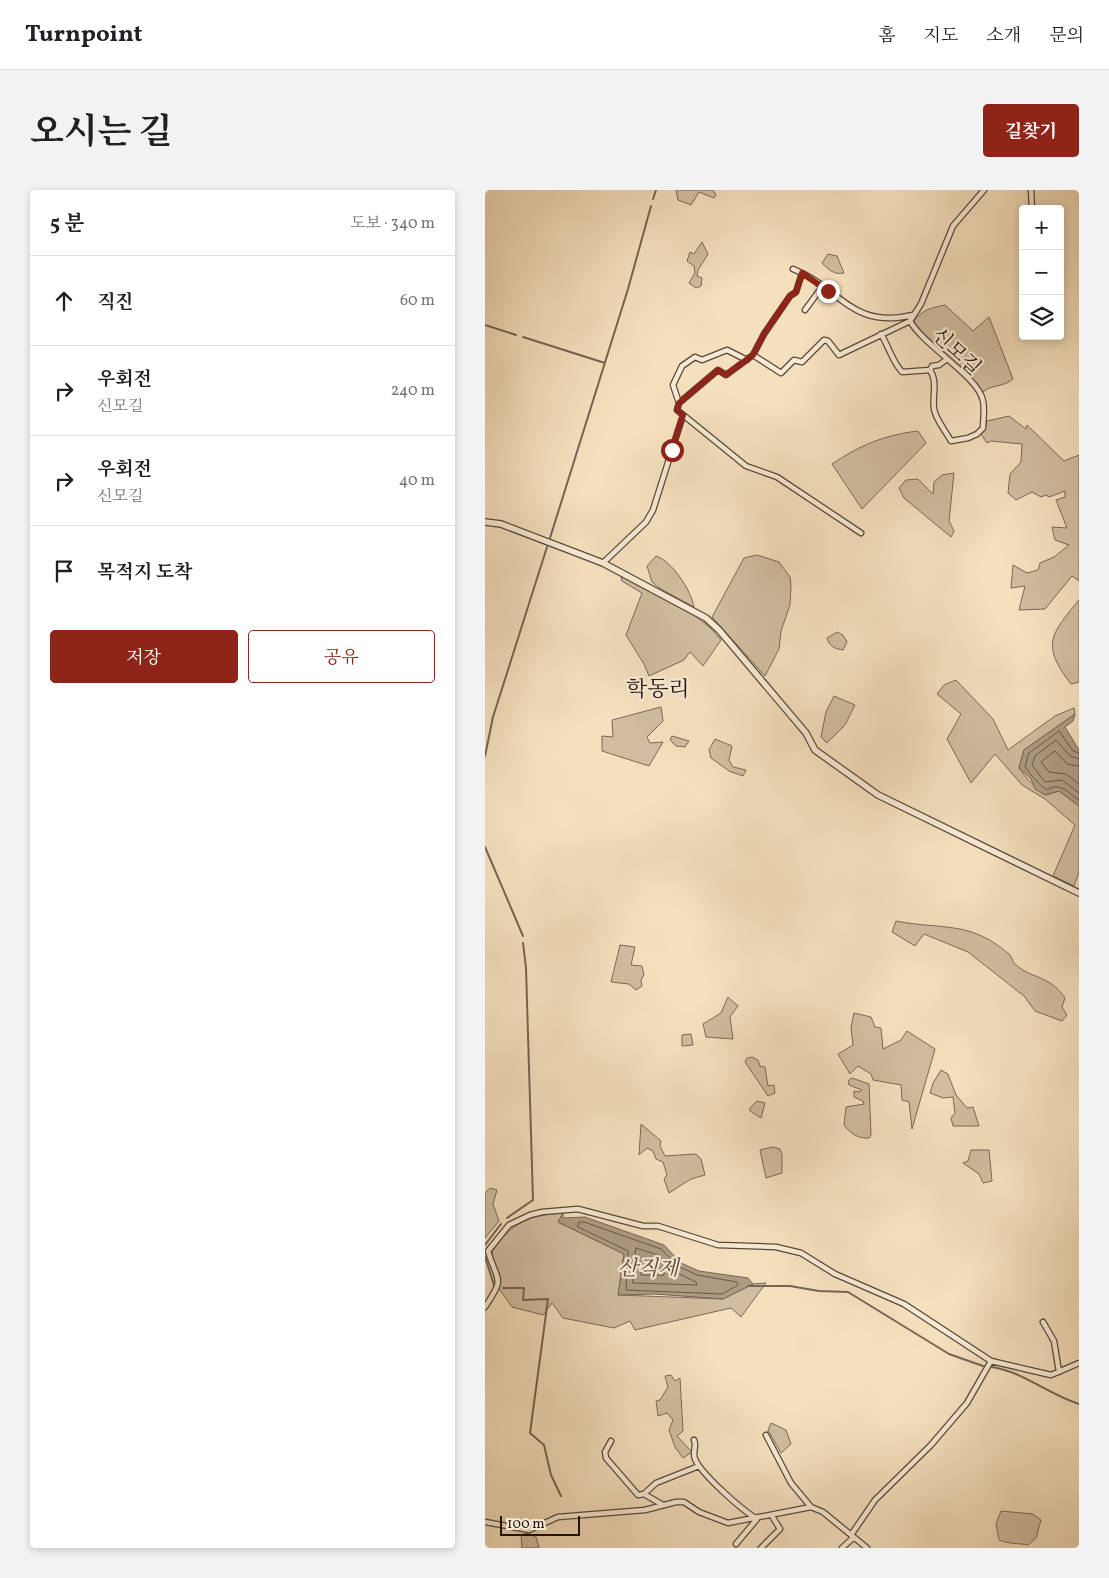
<!DOCTYPE html>
<html lang="ko">
<meta charset="utf-8">
<style>
body{margin:0;font-family:Vollkorn,"Noto Serif KR",serif;background:#f2f2f2;color:#202124}
.controls{position:absolute;right:15px;top:15px;display:grid;overflow:hidden;border-radius:5px;box-shadow:0 2px 8px #0003}
.controls button{width:45px;height:45px;display:grid;place-items:center;padding:0;border:0;border-bottom:1px solid #e0e0e0;background:#fff;color:#202124;font:25px sans-serif}
.scale{position:absolute;left:15px;bottom:12px;width:80px;box-sizing:border-box;padding-left:5px;border:2px solid #22140f;border-top:0;font-size:14px;line-height:18px;white-space:nowrap;color:#22140f;-webkit-text-stroke:4px #f8ebd5;paint-order:stroke}
.stop{position:absolute;width:15px;height:15px;margin:-11px;border:4px solid #8f2418;border-radius:50%;background:#fff}
.stop.end{background:#8f2418;border-color:#fff;box-shadow:0 1px 5px #0008}
.list{margin:0;padding:0;list-style:none}
h2{display:flex;justify-content:space-between;align-items:center;height:65px;margin:0;padding:0 20px;font-size:21px}
h2 small{font-size:16px;font-weight:400;color:#757577}
.list li{display:grid;grid-template-columns:32px 1fr auto;gap:15px;align-items:center;box-sizing:border-box;height:90px;padding:0 20px;border-top:1px solid #e0e0e0}
.list b{display:block;font-size:19px;white-space:nowrap}
.list p{margin:0;font-size:16px;white-space:nowrap;color:#757577}
.list em{font-size:16px;font-style:normal;color:#757577}
.actions{display:flex;gap:10px;padding:15px 20px}
.actions a{flex:1;padding:11px 0;border:1px solid #8f2418;border-radius:5px;text-align:center;font-size:18px;color:#8f2418}
.actions .main{background:#8f2418;color:#fff}
.icon{flex:none;width:28px;height:28px;fill:none;stroke:currentColor;stroke-width:2;stroke-linecap:round;stroke-linejoin:round}
.map{position:relative;flex:none;width:594px;height:1358px;overflow:hidden;border-radius:5px}
header{display:flex;align-items:center;gap:30px;box-sizing:border-box;height:70px;padding:0 25px;background:#fff;border-bottom:1px solid #e0e0e0}
header strong{font-size:24px}
nav{display:flex;gap:28px;margin-inline-start:auto;font-size:18px}
.intro{display:flex;align-items:center;justify-content:space-between;box-sizing:border-box;height:120px;padding:0 30px}
h1{margin:0;font-size:35px}
.button{padding:12px 22px;border-radius:5px;background:#8f2418;color:#fff;font-size:18px;font-weight:700}
main{display:flex;gap:30px;padding:0 30px}
aside{flex:1;background:#fff;border-radius:5px;box-shadow:0 2px 8px #0003}
.map>svg:first-child{display:block}
.green{fill:#d1bda0;stroke:#7a6858}
.water{fill:#ad9b82;stroke:#756554}
.lines{fill:none;stroke-linecap:round;stroke-linejoin:round}
.shore{stroke:#685848;stroke-width:1}
.stream{stroke:#756554;stroke-width:2}
.minor-casing{stroke:#57473b;stroke-width:7}
.tertiary-casing{stroke:#57473b;stroke-width:8}
.minor{stroke:#f8ebd5;stroke-width:4.5}
.tertiary{stroke:#f8ebd5;stroke-width:5.5}
.route{stroke:#8f2418;stroke-width:6}
.labels{text-anchor:middle;stroke-width:4.5;stroke-linejoin:round;paint-order:stroke}
.street-label{font-size:20px;fill:#22140f;stroke:#f8ebd5}
.water-label{font-size:21px;font-style:italic;fill:#5a4a3d;stroke:#f8ebd5}
.quarter-label{font-size:22px;fill:#22140f;stroke:#f8ebd5}
</style>
<header>
<strong>Turnpoint</strong>
<nav><a>홈</a><a>지도</a><a>소개</a><a>문의</a></nav>
</header>
<div class="intro"><h1>오시는 길</h1><a class="button">길찾기</a></div>
<main>
<aside>
<h2>5 분<small>도보 · 340 m</small></h2>
<ul class="list">
<li><svg class="icon" aria-label="ahead" viewBox="0 0 24 24"><path d="M12 20V5M6 11l6-6 6 6"/></svg><div><b>직진</b></div><em>60 m</em></li>
<li><svg class="icon" aria-label="right" viewBox="0 0 24 24"><path d="M7 20v-9h11M14 6l5 5-5 5"/></svg><div><b>우회전</b><p>신모길</p></div><em>240 m</em></li>
<li><svg class="icon" aria-label="right" viewBox="0 0 24 24"><path d="M7 20v-9h11M14 6l5 5-5 5"/></svg><div><b>우회전</b><p>신모길</p></div><em>40 m</em></li>
<li><svg class="icon" aria-label="arrive" viewBox="0 0 24 24"><path d="M6 21V4h12l-3 4 3 4H6"/></svg><div><b>목적지 도착</b></div></li>
</ul>
<div class="actions"><a class="main">저장</a><a>공유</a></div>
</aside>
<div class="map">
<svg width="594" height="1358" viewBox="0 0 594 1358">
<rect width="100%" height="100%" fill="#f5e0be"/>
<filter id="stains"><feTurbulence type="fractalNoise" baseFrequency=".004" numOctaves="4"/><feColorMatrix values="0 0 0 0 .2 0 0 0 0 .09 0 0 0 0 .02 0 0 0 .5 -.17"/></filter>
<radialGradient id="worn" r=".72"><stop offset=".6" stop-color="#630" stop-opacity="0"/><stop offset="1" stop-color="#630" stop-opacity=".3"/></radialGradient>
<path class="green" d="M191,0H228L231,5L229,8L214,2L206,15L193,10Z
M217,52L223,64L213,80L212,86L217,88L216,96L211,98L204,93L210,83L209,76L202,71L205,62L209,64Z
M343,64L352,66L359,83C349,85 344,80 337,73Z
M460,115L488,141L504,127L528,189C517,198 507,194 498,202L459,162L435,141L429,131C438,119 447,118 460,115Z
M524,226L541,239L542,235L579,271L594,265V391L587,386L560,419L534,420L540,396L526,398L528,375L542,383L553,380L555,373L569,367L584,355L570,350L567,337L582,338L571,310L580,307V301L564,307L561,305L556,307L547,302L531,310L523,303L525,284L536,272L537,254L506,251L502,253L495,243L499,241L502,231Z
M433,241L441,253L377,319L347,274C375,255 400,245 433,241Z
M469,283L464,331L469,341L466,347L419,308L414,298L421,290L433,289L448,304L449,292L457,285Z
M272,365L294,372L305,387L306,396L305,415L296,441L294,459L280,486L227,427L259,368Z
M171,366C187,371 206,400 209,417L174,398L167,392L162,376Z
M136,387H144C173,407 214,421 236,450L218,476L205,462L199,470L164,486L159,474L141,445L157,403L137,391Z
M594,410V492L586,494C556,455 565,445 594,410Z
M352,442L358,445L362,452L358,460C350,459 344,456 342,448Z
M471,490L508,529L523,560L570,526L589,518L590,524L539,560L534,578C541,588 551,599 561,605L574,601L594,616V682L589,696L568,686L590,635L560,609L537,595L510,564L486,593L462,549L476,524L452,504L459,495Z
M349,506L370,515L360,535L342,553L336,547L341,522Z
M176,517L178,531L162,547L165,553L178,552L164,576L117,561V546L128,547L127,530Z
M187,546L204,551L200,557L191,556L185,550Z
M230,549L247,556L244,570L248,577L261,580L258,586L244,581L226,568L224,560Z
M411,731C456,740 485,730 524,764C527,767 527,771 530,774C546,789 565,785 580,808L577,817L582,825L577,831L550,821L539,806L483,762L439,744L430,756L407,742Z
M135,755L150,757L146,775L157,776L159,785L156,790L157,796L151,800L144,794L126,792Z
M243,807L253,816L245,827L248,849L221,847L218,834L236,823Z
M369,823L386,827L390,837L396,838L398,859L416,850L422,841L450,859L427,939L424,912L417,910L416,895L388,890L386,884L373,876L365,884L353,864L368,855L366,838Z
M206,844L208,855L197,856V845Z
M267,867L273,870L275,876L280,877L283,896L289,895L290,903L283,906L260,872L262,868Z
M456,880L463,884L471,905L482,918L488,917L494,936H468L466,928L470,923L468,907L458,908L445,903L448,893Z
M367,888L384,894L386,945L384,948C373,949 365,943 359,935L361,917L379,914L378,911L369,907V901L375,902L377,900L364,895L363,891Z
M272,911L280,913L276,928L265,921V918Z
M156,934L176,951L175,956L180,966L211,964L216,969L220,985L206,989L184,1003L179,989L182,985L178,972L171,969L168,961L162,958L154,965Z
M288,957L295,959L297,964V983L281,988L275,960Z
M486,960H504L507,991L498,993L494,984L478,973L483,971Z
M5,998L12,1000L8,1014L14,1031L0,1048V1003Z
M78,1023L73,1032L139,1064L133,1105L238,1109L268,1094L281,1093L256,1127L246,1118L150,1140L145,1131L129,1138L78,1128L67,1113L58,1125L27,1117L15,1100L7,1062C26,1033 43,1025 78,1023Z
M186,1185L190,1191L195,1188L198,1241L192,1246L207,1262L198,1268L190,1257L184,1240L188,1230L182,1223L173,1226L171,1211L175,1210L183,1197L180,1186Z
M286,1233L301,1240L306,1254L296,1263L283,1240Z
M516,1321L548,1324L556,1330L551,1348L543,1355C533,1353 523,1354 514,1350L511,1334Z
M43,1343L51,1347L54,1358H37L36,1345Z"/>
<path class="water" d="M590,524L588,531L580,537L594,560V616L574,601L560,605L550,599L546,589L534,578L539,560Z
M78,1023V1028L100,1027L179,1055L196,1073L214,1081L263,1088L268,1094L238,1109L169,1104L133,1105L139,1064L73,1032Z"/>
<g class="lines">
<path class="shore" d="M594,563L588,561L574,541L544,563L540,577C545,584 555,596 562,600C576,591 582,603 594,610
M594,569L585,566L571,550L550,566L547,575L560,592L577,590L594,603
M594,576L582,574L570,561L556,572L564,582L581,584L594,594
M94,1032H99L176,1059L193,1076L212,1085L252,1092L253,1095L237,1104L141,1100L143,1061L93,1037Z
M151,1058L173,1065L190,1082L211,1092L212,1095L148,1093Z
M161,1069L169,1072L179,1082V1085H156L157,1070Z"/>
<path class="stream" d="M168,9L171,0
M0,135L31,145
M38,147L120,173
M65,348L143,99L166,16
M0,566L8,527L62,357
M0,657L38,746
M22,1028L48,1010L41,778L38,753
M0,1055L16,1034
M0,1067L9,1095
M263,1096H305L334,1101L363,1102L464,1164L498,1176
M18,1098H39L38,1110L63,1109L45,1243L59,1255L66,1285L76,1306
M507,1177C539,1182 564,1205 594,1214"/>
<g class="minor-casing">
<path id="minor" d="M546,0L547,19
M308,79C355,97 366,140 428,125
M320,120L337,97
M396,144C404,157 407,171 417,182L445,180C453,192 447,206 449,219C450,228 461,242 466,251L483,248L492,244L498,238C498,230 500,219 498,211C494,187 439,156 425,131
M268,165L279,144L305,106L311,102L317,83
M445,180L447,176L454,175L462,169
M194,213L188,195L197,176L210,167L217,170L242,160L262,170
M376,343L292,287L261,276L192,220L194,213L233,180L241,185L268,165L296,183L309,170L317,172L339,150L343,151L354,165L425,131L436,114L468,36L499,0
M118,373L161,332L168,320L198,225
M0,1117C21,1086 12,1093 3,1061L24,1035L45,1025L57,1022L93,1019L158,1036H173L233,1055L291,1057L316,1063L350,1084L419,1114L506,1171
M558,1132L569,1151L574,1182
M281,1245L306,1293L326,1317
M209,1250C212,1256 207,1262 210,1269C216,1284 257,1320 272,1329L251,1354
M126,1251L120,1262L121,1268L153,1305L159,1304L178,1315
M159,1304L171,1293L214,1276
M0,1332L44,1340L73,1327L160,1320L191,1312H199L214,1322L243,1333L326,1317L338,1322L382,1358
M366,1345L390,1310L446,1255L482,1213L506,1171L566,1185L594,1173
M276,1358L295,1339L287,1326
M357,1358L368,1348"/>
</g>
<g class="tertiary-casing">
<path id="tertiary" d="M0,332L16,334L118,373L221,428L234,440L321,543L330,560L393,605L594,703"/>
</g>
<use href="#minor" class="minor"/>
<use href="#tertiary" class="tertiary"/>
</g>
<g class="lines">
<path class="route" d="M187,260L198,225L192,220L194,213L233,180L241,185L268,165L279,144L305,106L311,102L317,83L343,101"/>
</g>
<g class="labels">
<g class="street-label">
<text transform="translate(472 161) rotate(43)" y="7">신모길</text>
</g>
<g class="water-label">
<text x="163" y="1085">산직제</text>
</g>
<g class="quarter-label">
<text x="173" y="506">학동리</text>
</g>
</g>
<rect width="100%" height="100%" filter="url(#stains)"/>
<rect width="100%" height="100%" fill="url(#worn)"/>
</svg>
<div class="controls">
<button>+</button>
<button>−</button>
<button><svg class="icon" aria-label="layers" viewBox="0 0 24 24"><path d="M12 4l9 5-9 5-9-5zM3 14l9 5 9-5"/></svg></button>
</div>
<div class="scale">100 m</div>
<div class="stop" style="left:187px;top:260px"></div>
<div class="stop end" style="left:343px;top:101px"></div>
</div>
</main>
